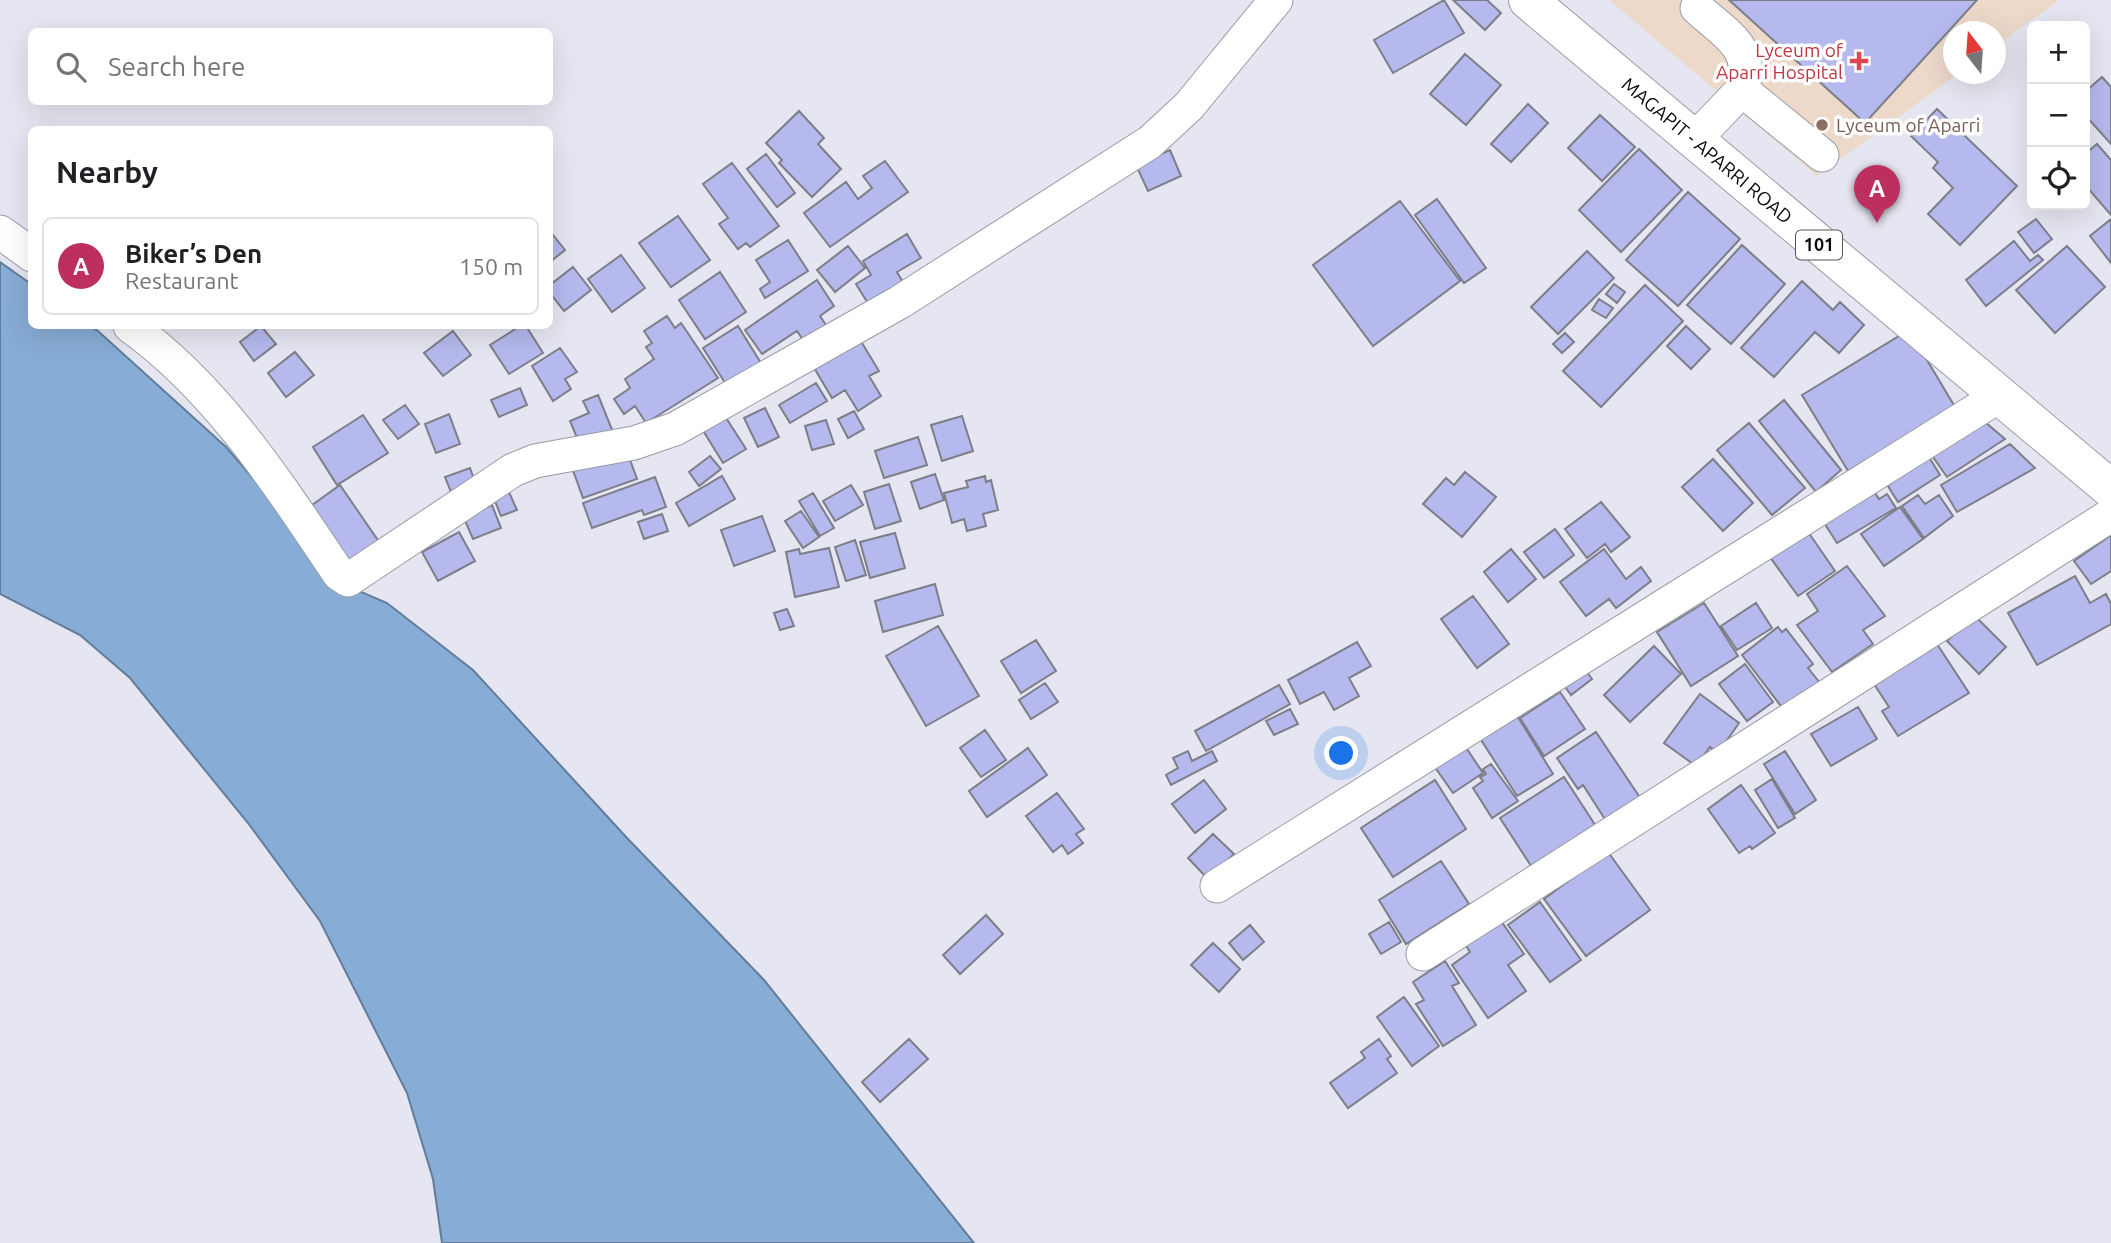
<!DOCTYPE html>
<meta charset="utf-8">
<style>
body{margin:0;font-family:Ubuntu,sans-serif;background:#f6f6f6;color:#202124}
.controls{position:absolute;right:21px;top:21px;display:grid;overflow:hidden;border-radius:10px;box-shadow:0 7px 28px #0002}
.controls button{width:63px;height:63px;display:grid;place-items:center;padding:0;border:0;border-bottom:2px solid #e0e0e0;background:#fff;color:#202124;font:35px sans-serif}
.compass{position:absolute;left:1943px;top:21px;width:63px;height:63px;border-radius:50%;background:#fff;box-shadow:0 7px 28px #0002;rotate:343deg}
.you{position:absolute;left:1342px;top:754px;width:24px;height:24px;margin:-18px;border:5px solid #fff;border-radius:50%;background:#1a73e8;box-shadow:0 0 0 10px #1a73e833}
.badge{display:grid;place-items:center;width:46px;height:46px;border-radius:50%;background:#bd2f5e;color:#fff;font-size:23px;font-weight:700}
.pin{position:absolute;translate:-50% -58px;filter:drop-shadow(0 2px 4px #0008)}
.pin::after{content:'';position:absolute;top:37px;width:24px;height:21px;background:inherit;clip-path:polygon(0 0,100% 0,50% 100%)}
.list{margin:0;padding:0;list-style:none}
h2{display:flex;justify-content:space-between;align-items:center;height:91px;margin:0;padding:0 28px;font-size:30px}
h2 small{font-size:23px;font-weight:400;color:#757577}
.list li{display:grid;grid-template-columns:46px 1fr auto;gap:21px;align-items:center;box-sizing:border-box;height:98px;margin:0 14px 14px;padding:0 14px;border:2px solid #e0e0e0;border-radius:10px}
.list b{display:block;font-size:26px;white-space:nowrap}
.list p{margin:0;font-size:23px;white-space:nowrap;color:#757577}
.list em{font-size:23px;font-style:normal;color:#757577}
.icon{flex:none;width:38px;height:38px;fill:none;stroke:currentColor;stroke-width:2;stroke-linecap:round;stroke-linejoin:round}
.map{position:relative;flex:none;width:2111px;height:1243px;overflow:hidden}
.search{position:absolute;background:#fff;box-shadow:0 7px 28px #0002;left:28px;top:28px;width:525px;height:77px;display:flex;align-items:center;gap:18px;box-sizing:border-box;padding:0 24px;border-radius:10px;color:#757577;font-size:26px}
.panel{position:absolute;background:#fff;box-shadow:0 7px 28px #0002;left:28px;top:126px;width:525px;height:203px;border-radius:10px}
.map>svg:first-child{display:block}
.education{fill:#ecd9ca}
.water{fill:#87acd5;stroke:#627c9a;stroke-width:2}
.building{fill:#b5b9ed;stroke:#7d7e88;stroke-width:2}
.lines{fill:none;stroke-linecap:round;stroke-linejoin:round}
.minor-casing{stroke:#999ba5;stroke-width:35}
.major-casing{stroke:#999ba5;stroke-width:40}
.minor{stroke:#fff;stroke-width:33}
.major{stroke:#fff;stroke-width:38}
.health-dot{fill:#e0444e;stroke:#fff;stroke-width:2.5}
.education-dot{fill:#8d6e63;stroke:#fff;stroke-width:2.5}
.labels{text-anchor:middle;stroke-width:7;stroke-linejoin:round;paint-order:stroke}
.shield{fill:#fff;stroke:#545457;stroke-width:2}
.shield-label{font-size:18px;font-weight:bold;fill:#0b0b0f}
.health-label{font-size:19px;fill:#be3a42;stroke:#fff;text-anchor:end}
.education-label{font-size:19px;fill:#785e54;stroke:#fff;text-anchor:start}
.street-label{font-size:19px;fill:#0b0b0f;stroke:#fff}
</style>
<div class="map">
<svg width="2111" height="1243" viewBox="0 0 2111 1243">
<rect width="100%" height="100%" fill="#e5e6f1"/>
<path class="education" d="M1609,0H2059L1996,46V32H1954V74H1958L1817,176Z"/>
<path class="water" d="M0,262L31,284L32,326H90L98,331L226,447L345,585L387,603L473,670L627,838L764,980L974,1243H442L433,1179L407,1093L320,921L248,823L130,678L80,635L0,594Z"/>
<path class="building" d="M1444,0L1464,33L1393,73L1374,40Z
M1453,0H1487L1501,13L1485,30Z
M1729,0H1977L1865,123Z
M1465,54L1501,85L1466,125L1430,94Z
M2102,77L2111,87V144L2085,115V92Z
M1528,104L1548,123L1511,162L1491,144Z
M1937,109L2017,186L1960,245L1928,214L1953,188L1933,168L1938,162L1911,136Z
M799,111L824,138L818,144L841,169L812,197L779,163L782,160L766,143Z
M1600,115L1635,147L1602,181L1568,148Z
M2097,144L2111,160V215L2085,185V154Z
M1639,149L1682,190L1621,252L1579,210Z
M1170,150L1181,176L1148,191L1136,165Z
M766,154L795,193L777,207L747,169Z
M885,161L908,192L830,247L804,213L846,182L858,199L872,188L863,176Z
M732,163L779,226L750,247L746,243L738,249L719,224L728,218L703,184Z
M1688,192L1740,239L1678,306L1626,260Z
M1437,199L1486,268L1464,283L1415,215Z
M1400,201L1460,281L1373,346L1313,265Z
M678,216L710,260L671,287L639,243Z
M2036,219L2052,239L2034,253L2018,232Z
M2111,219V263L2090,236Z
M550,231L565,250L550,262Z
M907,234L921,258L897,272L904,284L869,305L856,284L871,275L863,261Z
M788,240L808,271L765,298L760,289L770,282L756,260Z
M2014,241L2030,261L2038,255L2043,260L1986,306L1966,280Z
M1742,245L1785,284L1731,344L1687,305Z
M848,246L865,268L835,292L817,270Z
M2067,246L2105,287L2055,333L2016,290Z
M1587,251L1614,278L1558,334L1531,307Z
M621,255L645,288L612,312L588,279Z
M573,267L591,290L564,311L550,293V285Z
M720,272L746,312L705,339L679,300Z
M817,280L834,306L820,316L828,328L805,343L797,331L762,354L745,330Z
M1802,281L1833,310L1840,302L1864,325L1839,353L1815,332L1774,377L1741,348Z
M1614,284L1625,292L1617,303L1606,294Z
M1645,285L1683,321L1601,407L1563,371Z
M1599,299L1613,308L1606,318L1592,310Z
M667,316L675,328L681,323L718,378L646,423L635,406L624,414L614,399L630,388L625,379L654,359L646,347L652,343L644,331Z
M261,326L276,344L254,361L240,342Z
M520,326H526L543,353L509,374L490,345Z
M738,326L764,368L729,389L703,348Z
M1686,326L1710,349L1691,369L1667,346Z
M1909,330L1955,407L1848,471L1802,395Z
M453,331L471,355L443,376L424,353Z
M1565,333L1574,342L1562,353L1553,344Z
M859,338L879,371L869,376L881,396L858,411L845,390L832,398L813,366Z
M560,348L577,372L565,379L571,389L553,401L532,366Z
M295,352L314,375L286,397L268,373Z
M816,383L827,401L790,423L779,405Z
M520,388L527,405L499,417L491,400Z
M598,395L613,432L580,445L570,421L589,413L583,401Z
M1784,400L1841,470L1816,492L1759,421Z
M405,405L419,424L398,439L383,420Z
M765,408L779,437L758,447L744,418Z
M721,410L746,449L723,463L699,424Z
M854,411L864,429L848,438L838,419Z
M449,414L460,444L436,453L425,424Z
M363,415L388,453L337,485L313,447Z
M962,416L973,451L942,461L931,425Z
M1979,417L2005,439L1947,477L1928,450Z
M826,420L834,444L812,450L805,426Z
M1749,423L1805,488L1772,515L1717,450Z
M918,437L927,465L884,478L875,451Z
M2010,444L2035,468L1957,512L1941,485Z
M1924,449L1940,475L1898,502L1881,475Z
M710,456L721,469L699,486L689,472Z
M629,457L637,479L583,498L571,465Z
M1713,459L1753,503L1723,531L1682,487Z
M470,468L477,488L453,497L445,477Z
M1465,472L1496,497L1462,537L1423,504L1446,478L1454,485Z
M935,474L944,500L920,509L911,482Z
M722,476L735,499L689,526L676,503Z
M985,476L986,482L991,480L998,510L983,514L986,526L967,531L964,519L952,523L944,493L968,487L966,481Z
M655,477L666,507L644,515L642,510L592,528L583,503Z
M1869,483L1879,499L1887,494L1896,508L1837,543L1819,515Z
M889,484L901,521L875,529L864,492Z
M340,485L386,552L347,579L301,513Z
M851,485L863,505L835,521L823,501Z
M508,490L517,510L501,516L493,496Z
M813,493L834,528L820,536L799,501Z
M1918,495L1925,504L1939,495L1953,516L1924,538L1902,506Z
M1601,502L1630,537L1611,552L1605,544L1587,558L1565,529Z
M492,505L501,528L473,539L463,516Z
M1900,507L1923,539L1884,566L1861,534Z
M801,511L819,537L803,548L785,521Z
M662,514L668,531L644,539L638,522Z
M762,516L775,551L734,566L721,530Z
M1804,526L1835,571L1798,596L1767,553Z
M1555,529L1574,555L1544,578L1524,552Z
M459,532L475,561L438,581L422,552Z
M895,533L905,568L870,578L860,542Z
M2111,535V571L2091,584L2074,561Z
M855,540L866,575L846,581L835,547Z
M829,548L839,587L795,597L786,552L799,549L800,554Z
M1511,549L1536,579L1508,602L1484,572Z
M1604,549L1626,579L1641,567L1651,581L1616,608L1609,599L1586,616L1560,582Z
M1847,566L1885,616L1863,630L1873,644L1832,672L1797,625L1818,611L1807,594Z
M2075,576L2090,603L2106,594L2111,604V624L2037,665L2008,613Z
M935,584L943,615L883,632L875,601Z
M1473,596L1509,644L1477,668L1441,619Z
M1704,603L1738,656L1691,686L1657,632Z
M1756,603L1772,628L1737,650L1721,626Z
M787,609L794,626L780,630L774,613Z
M1974,615L2006,647L1979,674L1947,641Z
M938,626L979,696L926,726L886,656Z
M1778,627L1782,632L1786,629L1813,664L1808,668L1820,683L1784,710L1742,655Z
M1036,640L1056,671L1021,693L1001,661Z
M1357,642L1371,666L1349,678L1359,696L1334,710L1324,692L1300,704L1288,680Z
M1937,644L1969,693L1898,736L1882,711L1889,707L1874,684Z
M1654,646L1681,674L1630,722L1604,695Z
M1581,664L1592,679L1571,695L1560,680Z
M1745,664L1773,702L1747,721L1719,684Z
M1045,683L1058,702L1031,719L1019,700Z
M1279,685L1290,704L1206,751L1195,731Z
M1560,692L1585,729L1544,756L1520,718Z
M1700,694L1739,723L1718,753L1710,747L1696,766L1664,743Z
M1858,707L1877,739L1831,766L1811,734Z
M1290,709L1298,724L1274,735L1266,721Z
M1513,709L1553,774L1517,796L1476,732Z
M985,730L1006,760L981,777L960,748Z
M1596,732L1643,802L1608,824L1583,785L1578,789L1557,758Z
M1463,743L1483,773L1453,793L1432,763Z
M1028,748L1047,775L987,817L969,791Z
M1188,751L1192,761L1212,751L1217,761L1171,785L1166,775L1178,768L1173,758Z
M1785,751L1816,800L1795,814L1764,764Z
M1491,764L1518,801L1492,818L1473,788L1483,781L1480,777L1486,774L1483,769Z
M1564,777L1599,831L1535,872L1500,818Z
M1772,779L1795,818L1778,828L1755,790Z
M1204,780L1226,809L1195,833L1172,804Z
M1435,780L1466,829L1393,877L1361,828Z
M1741,785L1775,833L1752,849L1750,846L1739,853L1708,809Z
M1057,793L1084,829L1076,834L1083,843L1068,854L1062,845L1053,852L1026,816Z
M1213,834L1234,854L1208,879L1188,858Z
M1608,852L1650,910L1586,956L1544,899Z
M1441,861L1469,904L1406,944L1379,900Z
M1540,902L1581,960L1550,982L1508,925Z
M986,915L1003,934L960,974L943,955Z
M1499,918L1524,954L1508,965L1526,991L1488,1018L1452,965L1470,952L1463,941Z
M1389,922L1401,942L1381,954L1369,934Z
M1250,925L1264,942L1243,960L1229,943Z
M1213,943L1240,969L1219,992L1191,965Z
M1445,961L1459,983L1452,986L1476,1025L1443,1046L1416,1004L1424,1000L1413,982Z
M1404,997L1439,1046L1412,1066L1377,1017Z
M909,1039L928,1059L880,1102L862,1082Z
M1379,1039L1391,1056L1387,1059L1397,1073L1348,1108L1330,1083L1365,1058L1361,1052Z"/>
<g class="lines">
<g class="minor-casing">
<path id="minor" d="M1697,8C1725,34 1756,47 1742,90
M1694,140L1742,90L1822,155
M0,232L32,255
M130,326C218,389 279,485 339,574L348,580L513,470L535,461L634,443L675,429L900,302L1150,142L1189,106L1276,0
M1217,886L1999,396
M1423,954L2111,515"/>
</g>
<g class="major-casing">
<g id="major">
<path id="s1" d="M1528,0L2111,489"/>
</g>
</g>
<use href="#minor" class="minor"/>
<use href="#major" class="major"/>
</g>
<path class="health-dot" d="M1855.5 50.5h7v7h7v7h-7v7h-7v-7h-7v-7h7z"/>
<circle class="education-dot" cx="1822" cy="125" r="7"/>
<g class="labels">
<rect class="shield" x="1796" y="230.5" width="46" height="29" rx="5"/>
<g class="shield-label">
<text x="1819" y="251">101</text>
</g>
<g class="health-label">
<text x="1843" y="57">Lyceum of<tspan x="1843" dy="22">Aparri Hospital</tspan></text>
</g>
<g class="education-label">
<text x="1836" y="132">Lyceum of Aparri</text>
</g>
<g class="street-label">
<text dy="7" stroke="none"><textPath href="#s1" startOffset="234">MAGAPIT - APARRI ROAD</textPath></text>
</g>
</g>
</svg>
<div class="controls">
<button>+</button>
<button>−</button>
<button><svg class="icon" aria-label="locate" viewBox="0 0 24 24"><circle cx="12" cy="12" r="6"/><path d="M12 2v4M12 18v4M2 12h4M18 12h4"/></svg></button>
</div>
<svg class="compass" viewBox="-18 -18 36 36"><path d="M0-13l5 13h-10z" fill="#e53935"/><path d="M0 13l5-13h-10z" fill="#757577"/></svg>
<div class="you"></div>
<div class="pin badge" style="left:1877px;top:223px">A</div>
<div class="search"><svg class="icon" aria-label="search" viewBox="0 0 24 24"><circle cx="10" cy="10" r="6"/><path d="M15 15l6 6"/></svg>Search here</div>
<section class="panel">
<h2>Nearby<small></small></h2>
<ul class="list">
<li><span class="badge">A</span><div><b>Biker’s Den</b><p>Restaurant</p></div><em>150 m</em></li>
</ul>
</section>
</div>
